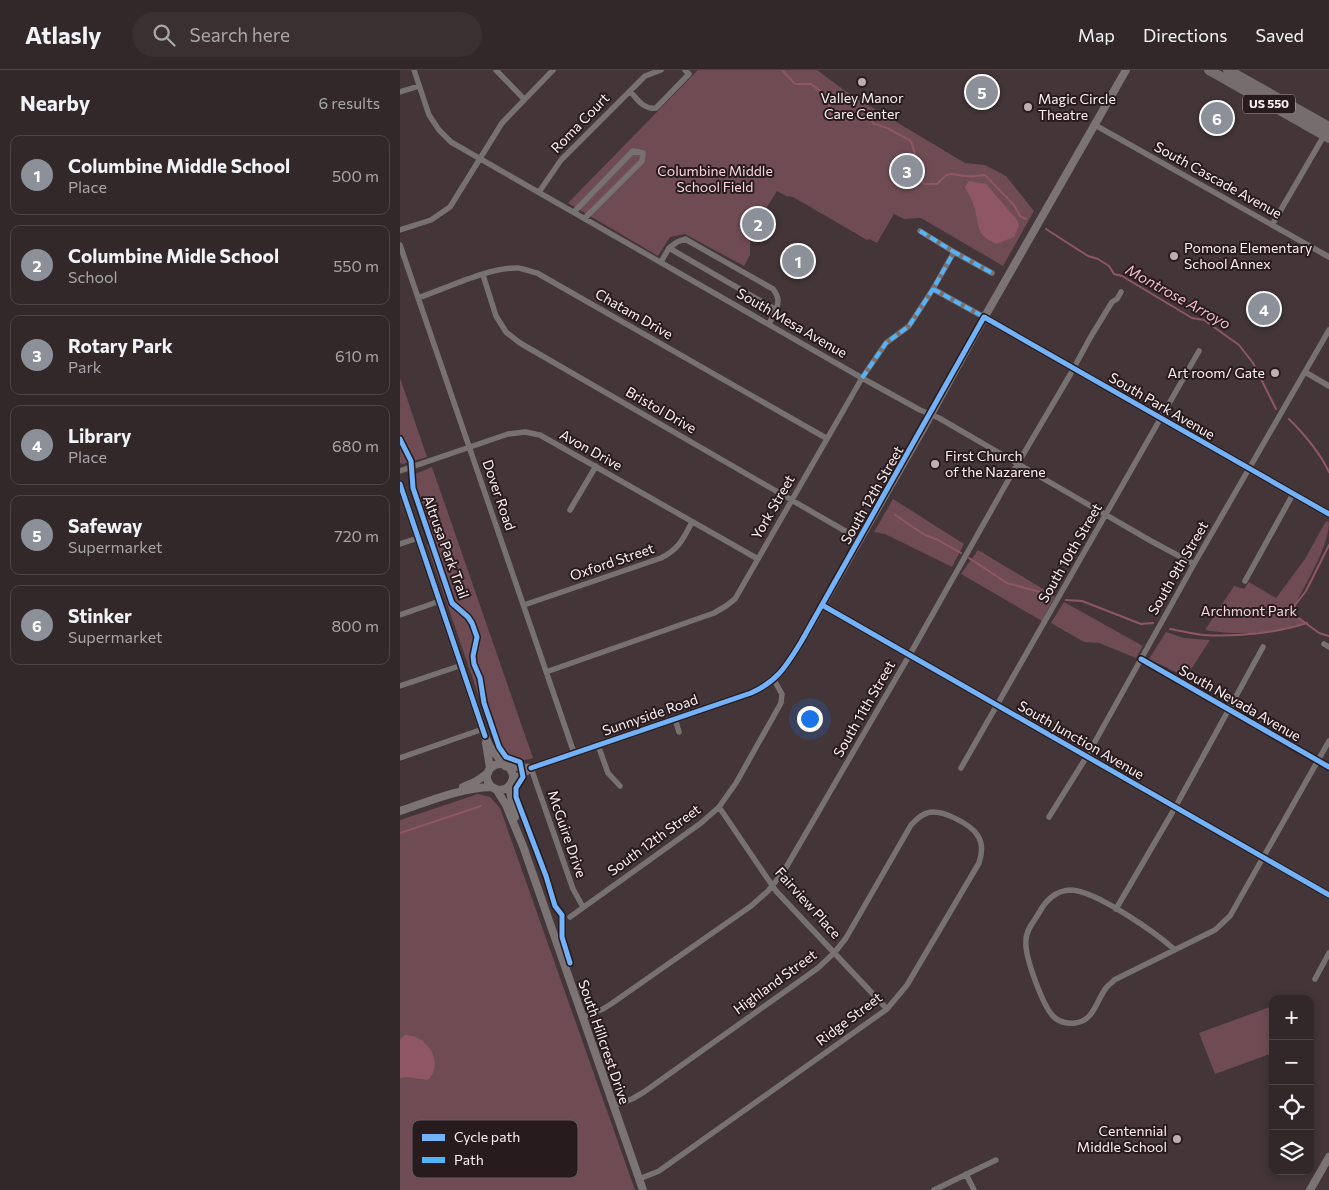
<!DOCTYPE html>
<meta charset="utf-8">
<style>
body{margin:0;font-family:Commissioner,sans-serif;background:#3a3032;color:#f1f3f6}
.controls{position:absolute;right:15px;bottom:15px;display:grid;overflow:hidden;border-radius:10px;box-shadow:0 2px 8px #0003}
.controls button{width:45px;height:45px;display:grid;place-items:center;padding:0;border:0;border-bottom:1px solid #4d4447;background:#32282a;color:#f1f3f6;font:25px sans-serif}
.you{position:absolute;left:409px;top:648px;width:18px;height:18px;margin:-12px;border:4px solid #fff;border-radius:50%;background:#1a73e8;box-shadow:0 0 0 8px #1a73e833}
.badge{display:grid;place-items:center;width:32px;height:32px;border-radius:50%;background:#8c9099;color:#fff;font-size:16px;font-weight:700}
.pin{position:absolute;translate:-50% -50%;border:2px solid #fff;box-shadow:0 1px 5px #0006}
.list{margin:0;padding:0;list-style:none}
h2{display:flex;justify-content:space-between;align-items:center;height:65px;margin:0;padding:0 20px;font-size:21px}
h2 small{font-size:16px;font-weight:400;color:#a8a6a8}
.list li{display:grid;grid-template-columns:32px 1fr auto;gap:15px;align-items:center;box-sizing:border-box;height:80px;margin:0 10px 10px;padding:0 10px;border:1px solid #4d4447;border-radius:10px}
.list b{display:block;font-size:19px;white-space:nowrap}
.list p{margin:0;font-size:16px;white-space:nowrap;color:#a8a6a8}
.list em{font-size:16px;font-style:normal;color:#a8a6a8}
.icon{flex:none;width:28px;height:28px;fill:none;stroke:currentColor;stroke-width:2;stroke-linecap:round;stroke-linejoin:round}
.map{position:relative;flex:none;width:929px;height:1120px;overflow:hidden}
header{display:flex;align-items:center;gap:30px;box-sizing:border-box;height:70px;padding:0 25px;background:#32282a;border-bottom:1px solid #4d4447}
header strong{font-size:24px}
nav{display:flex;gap:28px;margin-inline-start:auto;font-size:18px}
.search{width:350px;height:45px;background:#3a3032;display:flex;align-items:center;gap:12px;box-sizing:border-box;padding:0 18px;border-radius:28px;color:#a8a6a8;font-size:19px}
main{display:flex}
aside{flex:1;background:#32282a}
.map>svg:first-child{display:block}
.green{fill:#6f4c54}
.water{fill:#8f5764}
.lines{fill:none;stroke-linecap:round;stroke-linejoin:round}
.stream{stroke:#8f5764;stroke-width:2}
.street{stroke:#787172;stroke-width:5.5}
.secondary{stroke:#7b7374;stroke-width:8}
.highway{stroke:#766d6f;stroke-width:10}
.quiet{stroke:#52b3f8;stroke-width:4;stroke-dasharray:8 4;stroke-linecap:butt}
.cycleway-casing{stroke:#271b1e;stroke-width:8}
.cycleway{stroke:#73b2f8;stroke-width:5}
.poi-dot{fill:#bdafb1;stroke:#271b1e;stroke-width:2}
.labels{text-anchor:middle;stroke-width:4;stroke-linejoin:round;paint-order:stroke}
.shield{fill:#271b1e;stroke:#beb0b2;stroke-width:1}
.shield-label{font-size:12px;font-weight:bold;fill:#fef0f2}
.poi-label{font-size:14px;fill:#fef0f2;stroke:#271b1e;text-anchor:start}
.street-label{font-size:14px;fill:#fef0f2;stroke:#271b1e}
.park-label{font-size:14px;fill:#fcd5dc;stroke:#271b1e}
.water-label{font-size:15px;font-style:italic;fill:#f6bdc8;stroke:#271b1e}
.key{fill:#271b1e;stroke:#685b5e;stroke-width:1}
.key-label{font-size:14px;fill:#fef0f2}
</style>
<header>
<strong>Atlasly</strong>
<div class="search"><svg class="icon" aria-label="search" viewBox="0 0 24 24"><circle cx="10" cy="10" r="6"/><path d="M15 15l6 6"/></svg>Search here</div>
<nav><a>Map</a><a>Directions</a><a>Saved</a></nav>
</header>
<main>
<aside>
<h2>Nearby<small>6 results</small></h2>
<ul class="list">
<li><span class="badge">1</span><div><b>Columbine Middle School</b><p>Place</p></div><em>500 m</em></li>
<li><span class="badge">2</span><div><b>Columbine Midle School</b><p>School</p></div><em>550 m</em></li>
<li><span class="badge">3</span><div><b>Rotary Park</b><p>Park</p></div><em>610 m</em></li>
<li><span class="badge">4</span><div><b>Library</b><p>Place</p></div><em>680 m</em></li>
<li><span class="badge">5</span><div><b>Safeway</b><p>Supermarket</p></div><em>720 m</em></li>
<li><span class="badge">6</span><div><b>Stinker</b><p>Supermarket</p></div><em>800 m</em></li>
</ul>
</aside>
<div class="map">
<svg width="929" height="1120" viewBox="0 0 929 1120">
<rect width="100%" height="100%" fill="#433538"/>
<path class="green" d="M298,0H417L448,23L565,93L585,95L606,106L634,141L603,196L521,148L504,149L494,144L477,173L469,169L467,170L393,127L386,126L377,121L350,164V185L344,196L285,164L270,167L258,186L168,133Z
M0,308L27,387L3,394L0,393Z
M32,397L133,688C99,699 96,665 87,642H84L27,475L31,470L14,418L13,405Z
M493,429L564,474L552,497L485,464L474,462Z
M926,451L929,452C929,476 906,513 895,535L893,544L907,553C874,564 840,566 805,560L834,516L844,519L849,512L876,528L905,489Z
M578,480L655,526L642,551L561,504Z
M664,532L743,576L736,588L699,573L684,572L651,553Z
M766,562L784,568L810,570L786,607L749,589Z
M78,724L90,727L100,738L235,1120H0V750Z
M873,936V983L815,1004L799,963Z"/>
<path class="water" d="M569,111L586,114L617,150L619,156L614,167L596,174C577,165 579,158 575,139C573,132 569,124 565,117Z
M5,965C27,965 45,992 28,1010L6,1007L0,1008V970Z"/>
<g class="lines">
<path class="stream" d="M382,0L395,14H411L430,29L429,38L431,45L442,50L468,46L474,54C488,56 497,65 510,70C518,84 514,101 524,114H537C551,99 550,105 567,106C573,107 579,105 585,105L614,135L620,146L626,149
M646,159L688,186L698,189L709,196L714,204L722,206L792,248L804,250L839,275L853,293L876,339
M889,349C905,365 919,381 929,402
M495,445L525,465L538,470L561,483
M929,475L906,521L895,535L893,544L919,563L929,566
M569,488L607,513L651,525
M666,530L682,531L741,554L753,553
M770,559C781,561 793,564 804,565C837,567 876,563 907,553
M0,763L81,736"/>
<path class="street" d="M14,0L29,45L39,60L51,72L462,308L520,340L539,348L751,471L794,494
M96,0L124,29
M230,21C237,29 244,40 256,38L289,4L285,0
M0,22L19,16
M695,55L929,187
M139,122L161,90L245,6L261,0
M174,142L233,81L243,83L242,91L185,148
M872,155L925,64
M0,160L31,150L50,137L102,53L153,0
M520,161L554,182
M0,175L174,683
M269,178L277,172L285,169L373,219C379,227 379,231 376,240
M261,192L269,178L376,240L369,254
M83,205L96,246L106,262L120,273L459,469
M533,219L584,247
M18,228C47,218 89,197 118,198C125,199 131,202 137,203L426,368
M905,302L929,316
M0,401L108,364L125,362L140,365L358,489
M170,440L196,396
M0,474L18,468
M845,511L893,424
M124,535L261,488C279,479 283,469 292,452
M0,545L40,531
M924,574L929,577
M741,589L929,697
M146,602L314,543L326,536L335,529L462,308L486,273L509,256L533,219L554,182L592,203
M0,616L62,595
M275,649L279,662
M198,675L208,703L220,716
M0,688L83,659
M131,698L173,819L183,837
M561,698L799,281
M319,737L376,821L487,939
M649,747L687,686L794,494L929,260
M716,839L772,743L863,577
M170,847L301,753L319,737L336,713L381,633L382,624L374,610
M775,880C755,862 696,821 671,820C656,820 645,831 639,843C634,851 626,860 626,870C624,885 643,937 654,947C659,952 668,954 675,953C694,951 696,931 706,918C708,915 712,913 714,910L815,860L830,846L929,671
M915,909L929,883
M183,947L203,939L211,934L351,836L368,821L384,801L513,579L614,400L670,305L690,268L712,232L717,229L721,222
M213,1036L232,1029L244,1022L418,898L435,882L446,868L511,755C516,750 520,745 527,743C540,738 571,754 578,766C583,774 582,784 579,793L507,915L487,939L259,1101L239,1109
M566,1104L574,1120
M534,1120L596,1090"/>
<path class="secondary" d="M584,247L929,444
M0,414L85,666L90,677L105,696
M422,535L929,825
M86,673L90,698
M87 707a13 13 0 1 1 26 0a13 13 0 1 1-26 0Z
M106,696L131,698
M112,711L131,698L351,623C378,611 386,596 401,572L524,357L580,255L726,0
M109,716L115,747
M63,717L75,712L88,703
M96,719L106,735L123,776L243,1120
M0,741C30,731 60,718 92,717
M910,1120L929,1087"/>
<path class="highway" d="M809,0L929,68
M828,0L929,57"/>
<path class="quiet" d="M520,161L554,182
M533,219L584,247
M462,308L486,273L509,256L533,219L554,182L592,203"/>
<g class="cycleway-casing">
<path id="cycleway" d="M0,369L11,391L13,418L52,533L68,547L72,553L77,567L73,586L74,594L80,608L84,633L99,677L106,687L120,692L123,707L116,718V727L146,806L155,836L162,845V867L170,893
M0,414L85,666
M422,535L929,825
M741,589L929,697
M131,698L351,623C378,611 386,596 401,572L584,247L929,444"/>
</g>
<use href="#cycleway" class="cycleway"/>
</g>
<g class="poi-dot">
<circle cx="462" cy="12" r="5"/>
<circle cx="628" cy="37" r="5"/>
<circle cx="774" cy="186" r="5"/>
<circle cx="875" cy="303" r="5"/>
<circle cx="535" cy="394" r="5"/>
<circle cx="777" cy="1069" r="5"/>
</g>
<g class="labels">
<rect class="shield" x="843" y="24.5" width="52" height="19" rx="4"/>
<g class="shield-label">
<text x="869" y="38">US 550</text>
</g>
<g class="poi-label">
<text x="462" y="33" text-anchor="middle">Valley Manor<tspan x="462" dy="16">Care Center</tspan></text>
<text x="638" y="34">Magic Circle<tspan x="638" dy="16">Theatre</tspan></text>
<text x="784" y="183">Pomona Elementary<tspan x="784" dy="16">School Annex</tspan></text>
<text x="865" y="308" text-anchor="end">Art room/ Gate</text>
<text x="545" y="391">First Church<tspan x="545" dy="16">of the Nazarene</tspan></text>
<text x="767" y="1066" text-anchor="end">Centennial<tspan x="767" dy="16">Middle School</tspan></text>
</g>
<g class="street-label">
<text transform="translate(180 53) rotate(-46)" y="5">Roma Court</text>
<text transform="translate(818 110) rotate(29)" y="5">South Cascade Avenue</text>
<text transform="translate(234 244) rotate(30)" y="5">Chatam Drive</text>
<text transform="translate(392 253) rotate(30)" y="5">South Mesa Avenue</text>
<text transform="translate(762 336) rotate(30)" y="5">South Park Avenue</text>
<text transform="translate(261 340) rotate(30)" y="5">Bristol Drive</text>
<text transform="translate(191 380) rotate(29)" y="5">Avon Drive</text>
<text transform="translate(99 425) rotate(71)" y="5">Dover Road</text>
<text transform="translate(472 425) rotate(-60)" y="5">South 12th Street</text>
<text transform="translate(373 437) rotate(-60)" y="5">York Street</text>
<text transform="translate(46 477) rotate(70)" y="5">Altrusa Park Trail</text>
<text transform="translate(670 483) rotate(-60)" y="5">South 10th Street</text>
<text transform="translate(212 492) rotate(-19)" y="5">Oxford Street</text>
<text transform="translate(778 498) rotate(-60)" y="5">South 9th Street</text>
<text transform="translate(840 633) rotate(30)" y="5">South Nevada Avenue</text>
<text transform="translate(464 639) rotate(-60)" y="5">South 11th Street</text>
<text transform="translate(250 645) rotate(-19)" y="5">Sunnyside Road</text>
<text transform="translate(681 670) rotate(30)" y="5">South Junction Avenue</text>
<text transform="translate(167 764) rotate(71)" y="5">McGuire Drive</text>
<text transform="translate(254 770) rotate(-36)" y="5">South 12th Street</text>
<text transform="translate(408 833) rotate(48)" y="5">Fairview Place</text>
<text transform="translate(375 912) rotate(-36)" y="5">Highland Street</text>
<text transform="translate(449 949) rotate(-37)" y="5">Ridge Street</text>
<text transform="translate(204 972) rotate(71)" y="5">South Hillcrest Drive</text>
</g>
<g class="park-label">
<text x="315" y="106">Columbine Middle<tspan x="315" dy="16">School Field</tspan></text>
<text x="849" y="546">Archmont Park</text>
</g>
<g class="water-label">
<text transform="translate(778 227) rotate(29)" y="5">Montrose Arroyo</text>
</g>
</g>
<rect x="12" y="1050" width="166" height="58" rx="8" class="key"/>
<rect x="22" y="1064" width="23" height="7" fill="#73b2f8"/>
<rect x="22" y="1087" width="23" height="6" fill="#52b3f8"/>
<g class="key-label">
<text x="54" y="1072">Cycle path</text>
<text x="54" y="1095">Path</text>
</g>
</svg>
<div class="controls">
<button>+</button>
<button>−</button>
<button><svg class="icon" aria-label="locate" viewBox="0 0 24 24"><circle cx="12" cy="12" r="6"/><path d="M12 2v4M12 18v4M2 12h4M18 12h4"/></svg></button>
<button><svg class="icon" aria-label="layers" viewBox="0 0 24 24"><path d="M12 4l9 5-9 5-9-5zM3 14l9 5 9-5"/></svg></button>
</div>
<div class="you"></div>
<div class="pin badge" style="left:398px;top:191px">1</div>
<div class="pin badge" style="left:358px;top:154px">2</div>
<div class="pin badge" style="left:507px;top:101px">3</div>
<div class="pin badge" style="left:864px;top:239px">4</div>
<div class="pin badge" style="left:582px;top:22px">5</div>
<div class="pin badge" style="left:817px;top:48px">6</div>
</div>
</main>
